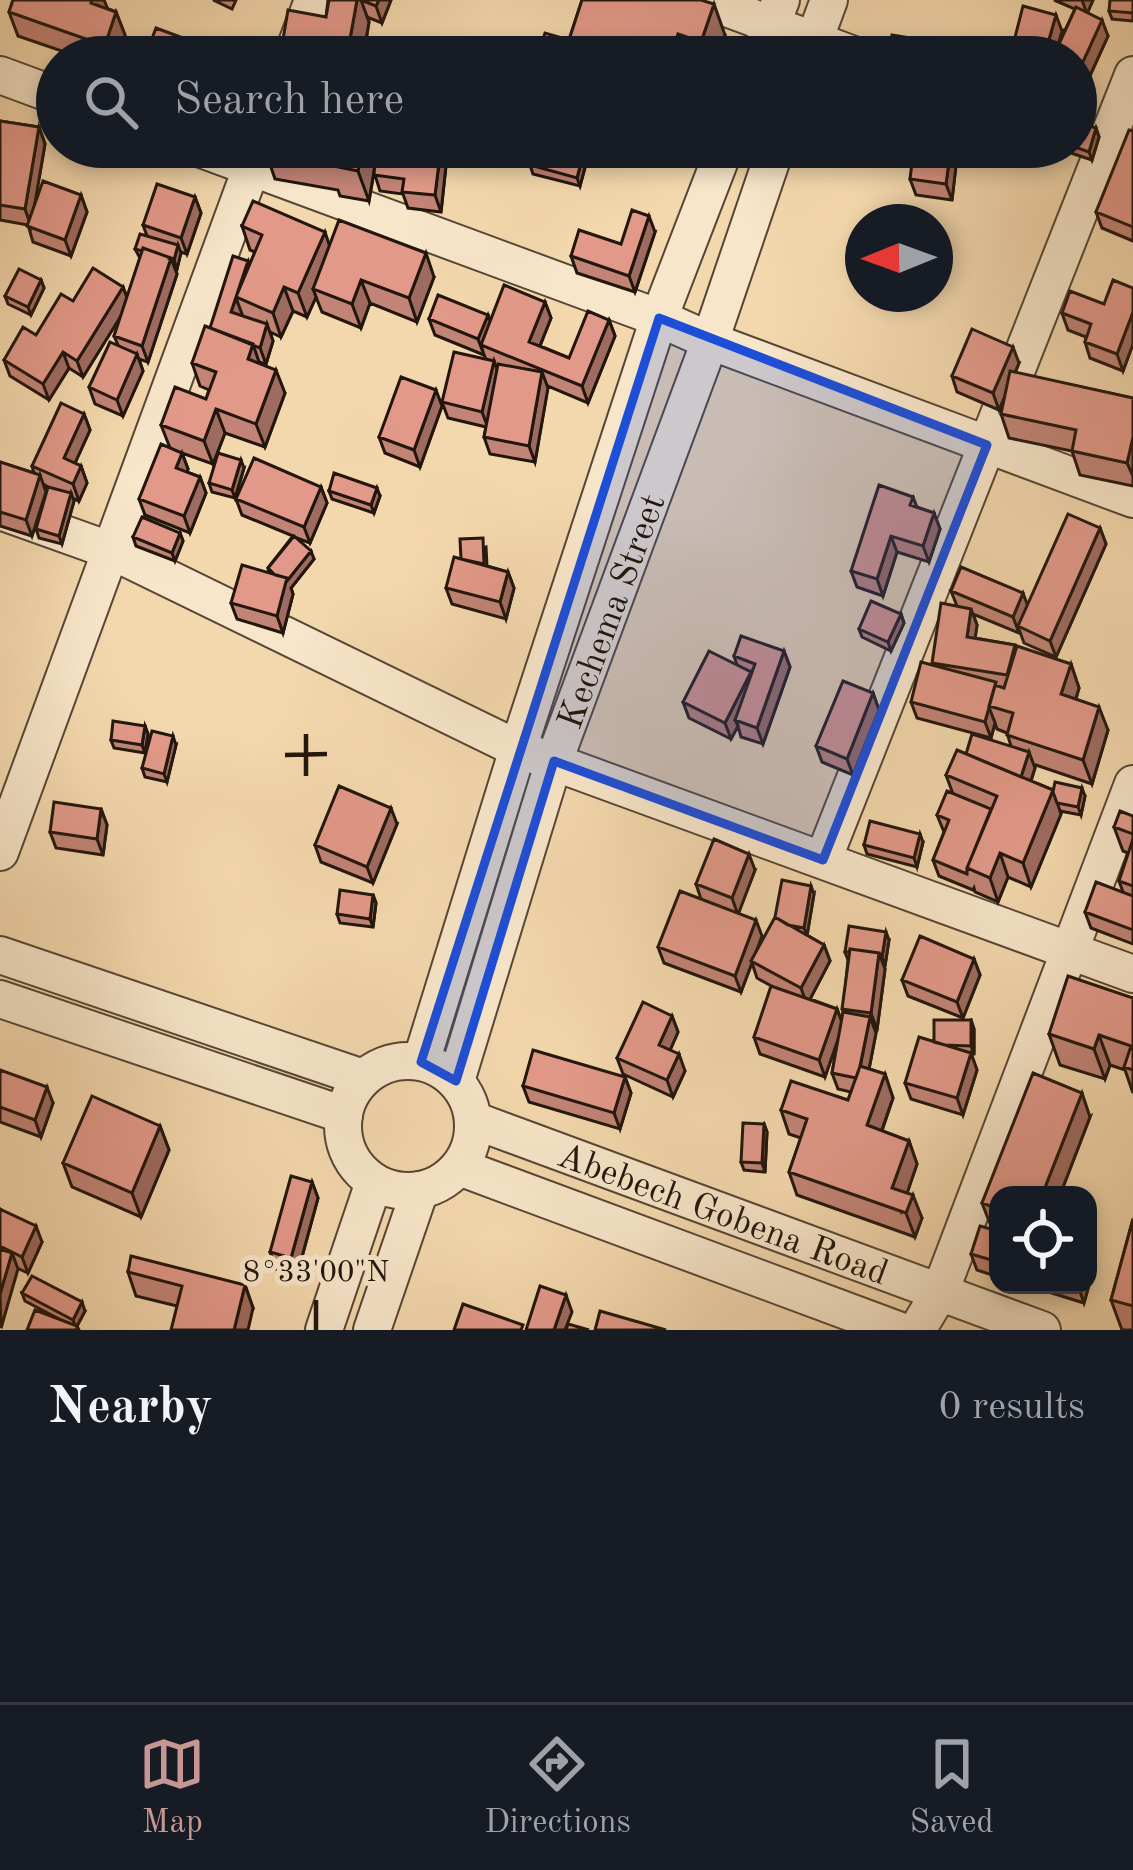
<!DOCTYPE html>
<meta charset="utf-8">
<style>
body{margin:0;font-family:"Old Standard TT",serif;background:#242831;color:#f1f3f6}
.controls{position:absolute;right:36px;bottom:36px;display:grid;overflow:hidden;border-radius:24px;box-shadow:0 6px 18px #0003}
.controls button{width:108px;height:108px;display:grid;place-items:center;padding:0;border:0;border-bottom:3px solid #363941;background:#171b24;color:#f1f3f6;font:60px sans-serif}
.compass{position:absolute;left:845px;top:204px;width:108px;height:108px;border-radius:50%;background:#171b24;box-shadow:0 6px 18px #0003;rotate:269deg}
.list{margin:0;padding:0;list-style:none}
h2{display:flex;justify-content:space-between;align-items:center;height:156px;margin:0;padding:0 48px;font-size:51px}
h2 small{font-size:39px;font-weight:400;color:#9ea1a6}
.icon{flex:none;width:66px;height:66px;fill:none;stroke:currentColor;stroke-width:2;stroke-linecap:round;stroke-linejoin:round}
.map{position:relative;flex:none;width:1133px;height:1330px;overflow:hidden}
.search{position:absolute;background:#171b24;box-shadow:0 6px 18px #0003;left:36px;right:36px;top:36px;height:132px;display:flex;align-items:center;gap:30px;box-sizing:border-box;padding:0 42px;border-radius:66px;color:#9ea1a6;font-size:45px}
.sheet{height:372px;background:#171b24}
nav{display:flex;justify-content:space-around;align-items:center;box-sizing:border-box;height:168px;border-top:3px solid #363941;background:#171b24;font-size:33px;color:#9ea1a6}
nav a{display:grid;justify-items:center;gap:6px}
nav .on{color:#c59692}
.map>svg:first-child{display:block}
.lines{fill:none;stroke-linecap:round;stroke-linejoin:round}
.minor-casing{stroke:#564635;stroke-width:40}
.minor{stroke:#f8e6ca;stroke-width:36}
.wall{fill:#c28476;stroke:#22160d;stroke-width:3}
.shaded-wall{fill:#9e6b60;stroke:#22160d;stroke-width:3}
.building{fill:#e29989;stroke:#22160d;stroke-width:3}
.marked{fill:#1d4ed8;fill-opacity:0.2;stroke:#1d4ed8;stroke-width:9;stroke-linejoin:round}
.ticks{fill:none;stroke:#22160d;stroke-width:4.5}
.labels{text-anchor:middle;stroke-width:10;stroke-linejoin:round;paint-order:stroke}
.street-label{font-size:36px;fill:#22160d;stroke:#f8e6ca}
.ticks-label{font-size:30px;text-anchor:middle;fill:#22160d;stroke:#f8e6ca;stroke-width:10;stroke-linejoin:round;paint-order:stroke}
</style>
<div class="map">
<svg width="1133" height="1330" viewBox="0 0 1133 1330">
<rect width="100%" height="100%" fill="#f4d8ad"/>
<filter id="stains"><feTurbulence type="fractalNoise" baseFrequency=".00167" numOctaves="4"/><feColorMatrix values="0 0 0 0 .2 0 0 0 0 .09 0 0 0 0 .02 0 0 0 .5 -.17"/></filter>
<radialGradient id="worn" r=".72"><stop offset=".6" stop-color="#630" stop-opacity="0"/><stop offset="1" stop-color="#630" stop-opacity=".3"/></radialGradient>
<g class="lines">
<g class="minor-casing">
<g id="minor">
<path d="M705,0L859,57"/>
<path d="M292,57L313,0"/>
<path d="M759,57L781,0"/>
<path d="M808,57L829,0"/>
<path d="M0,75L57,96"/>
<path d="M196,147L659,318L710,341L1133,499"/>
<path d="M0,511L112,551L518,749L1133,974"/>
<path d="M0,852L259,147"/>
<path d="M823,860L1133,75"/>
<path d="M0,955L363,1078"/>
<path d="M0,999L344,1115"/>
<circle cx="408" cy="1126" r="65"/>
<path d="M421,1062L518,749L659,318L725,147"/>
<path id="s1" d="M456,1081L554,761L710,341L776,147"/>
<path id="s2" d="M473,1120L1042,1330"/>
<path d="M459,1167L898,1330"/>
<path d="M324,1330L374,1182"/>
<path d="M372,1330L420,1190"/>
<path d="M917,1330L940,1292L1133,784"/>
</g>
</g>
<use href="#minor" class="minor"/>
</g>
<path class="wall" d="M13,0H104L106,8L116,12L125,35L122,44L79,57L18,36L9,12Z
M213,0H236L232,9Z
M328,0H391L382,23L367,17L369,22L364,53L280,57L326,17Z
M582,0L725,35L718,57H537L569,40Z
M1054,0H1093L1087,13L1108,36L1076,107V57H1010L1062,31L1057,48L1075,9Z
M1133,0V21L1112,19L1109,11Z
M0,121L39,127L45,144L34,207L81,195L87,212L71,256L33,242L28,225L0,220Z
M1096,128L1099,137L1092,160L1056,148L1076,147Z
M1133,131V241L1102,228L1096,212Z
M264,147H448L441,212L408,208L403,194L380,191L374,172L369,201L340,196L338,190L275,179Z
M655,147H681L679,155Z
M951,147H954L957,157L952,200L916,195L910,179Z
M584,152L587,160L580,186L533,174L530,165Z
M195,197L201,213L187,254L181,252L177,269L175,268L177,274L148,362L139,359L143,371L123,416L95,404L89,387L118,345L114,336L121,315L83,377L69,368L49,400L10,376L4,360L36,335L123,287L127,298L140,258L135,249L147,236L143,225Z
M242,226L329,245L434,277L417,322L370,303L361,328L322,312L316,297L307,317L293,311L281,337L270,332L273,341L266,364L259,362L285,393L265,447L225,433L213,464L182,453L188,469L187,472L200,477L206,493L190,533L145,515L139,499L170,448L161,425L206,399L209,390L200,386L192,363L248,261L249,266L255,252L250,250Z
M655,232L635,292L577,273L571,256L621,244Z
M41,280L44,288L31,315L8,304L5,296Z
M1133,288V344L1123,371L1090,358L1085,342L1086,337L1068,330L1062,313L1104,304Z
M545,302L551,318L540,346L569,358L609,320L615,336L588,403L548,386L535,462L490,454L484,437L486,427L448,418L442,402L486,359L484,355L435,335L429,319L488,315L490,322Z
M1019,363L1015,373L1133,398V486L1080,475L1072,451L1009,438L1001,414L1004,400L999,410L957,392L952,376Z
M442,406L420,467L385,453L379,437Z
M84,414L90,430L75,463L81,466L87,483L79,501L72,498L74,501L62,544L39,538L36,529L48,487L43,484L46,492L32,536L0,526V462L34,473L32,466Z
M244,468L235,498L212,492L209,483Z
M321,487L327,503L310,543L294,537L314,559L291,588L293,594L283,633L237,619L231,603L269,573L268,568L293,536L242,515L236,499Z
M329,491L380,496L374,513L332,499Z
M913,497L917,507L934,513L940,529L929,562L897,552L883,596L857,587L851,571Z
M1100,528L1106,544L1056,657L1024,643L1020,632L1019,633L973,614L977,625L975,638L1015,645L1016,649L1071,664L1079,688L1076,699L1108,730L1092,784L1033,764L1035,768L1031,781L1053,790L1085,796L1081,815L1060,811L1061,814L1031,887L1008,877L998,902L975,892L974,888L973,890L939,876L933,860L944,832L937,815L953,794L946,775L966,754L1011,746L1007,733L997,729L995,723L991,738L917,718L911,702L932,665L957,606L951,591L1027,605Z
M180,533L183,541L175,561L136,546L133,537Z
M486,547L487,566L508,572L514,588L506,619L452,604L446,588L461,559Z
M901,614L904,623L891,651L862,637L859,629Z
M784,651L790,667L763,744L741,737L738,726L731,739L689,718L683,702L737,665L734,656Z
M873,693L879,710L853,775L822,762L816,746Z
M145,726L148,734L145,753L114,748L111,740Z
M176,745L167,782L145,777L142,768Z
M101,809L107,825L103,855L56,848L50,832Z
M1133,816V944L1091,928L1085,912L1123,892L1119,881L1128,853L1123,851L1114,827Z
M397,824L373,883L321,862L315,845Z
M923,842L917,867L867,854L864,845Z
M755,870L738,913L762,936L756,952L814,894L807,935L824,945L830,961L810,999L837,1009L842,1022L848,960L845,952L889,940L885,966L883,965L885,969L877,1030L874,1029L876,1033L869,1069L885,1074L893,1098L882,1131L909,1141L917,1164L907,1193L922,1218L915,1237L797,1195L789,1172L801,1138L789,1134L781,1110L848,1100L851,1092L838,1089L832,1073L838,1039L825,1077L760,1054L754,1037L773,987L757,978L752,963L741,992L664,963L658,947L701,899L696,884Z
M373,895L376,903L373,927L340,923L337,914Z
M974,959L980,975L963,1018L908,996L902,980Z
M1133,998V1093L1125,1070L1110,1065L1105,1079L1060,1065L1049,1034Z
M672,1016L678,1032L670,1050L685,1071L673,1097L623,1074L617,1058Z
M971,1020L974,1029V1054H971L977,1070L963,1115L911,1099L905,1083L934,1042Z
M0,1070L53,1103L41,1137L0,1122Z
M625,1077L631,1093L620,1129L529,1102L523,1086Z
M1090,1117L1060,1195H998V1229L991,1226L982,1203Z
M764,1124L767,1132L765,1172L744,1170L741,1162Z
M160,1126L169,1150L141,1217L72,1187L63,1163Z
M312,1182L318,1198L297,1275L276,1269L270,1252Z
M0,1209L42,1242L28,1273L17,1268L1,1328Z
M1133,1219V1330H1122L1111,1300Z
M998,1231V1277L977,1270L971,1254Z
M1088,1263L1092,1274L1084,1303L1026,1285H1088Z
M128,1272L245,1285L253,1308L177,1306L136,1296Z
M22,1293L85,1311L77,1326L79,1330H27L59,1319L25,1301Z"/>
<path class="shaded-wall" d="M92,0H104L107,7L100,27L91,3Z
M357,0H361L369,22L363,57L348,50Z
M379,0H391L382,23L376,6Z
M1082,0H1093L1087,14Z
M714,4L725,35L718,57H707L701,42Z
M116,12L125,35L117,57L107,39Z
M1056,15L1062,31L1055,57H1044Z
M1102,20L1108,36L1076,106V77Z
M678,34L686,57H671Z
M39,127L45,144L31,226L25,209Z
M1096,128L1099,137L1092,160L1089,152Z
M362,147H378L369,201L358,171Z
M441,147H448L441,212L435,195Z
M951,147H954L957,157L952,200L946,184Z
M584,152L587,160L580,186L577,178Z
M81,195L87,212L71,256L65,240Z
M195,197L201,213L187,254L181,238Z
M649,216L655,232L635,292L629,276Z
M325,232L333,256L313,289L316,297L307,317L298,293Z
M178,245L181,253L177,269L174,260Z
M426,253L434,277L417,322L409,298Z
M171,258L177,274L148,362L142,346Z
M41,280L44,288L31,315L28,307Z
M361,280L370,303L361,328L352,304Z
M123,287L129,303L83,377L77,361Z
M284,287L293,311L281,337L273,313Z
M236,298L242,314L237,329L231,312Z
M545,302L551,318L535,358L529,342Z
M1133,312V344L1123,371L1117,354Z
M488,315L494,332L481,345L484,355L478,339Z
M609,320L615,336L588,403L582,386Z
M267,324L273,341L266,364L260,348Z
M253,344L261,368L248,359Z
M1013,347L1019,363L999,410L993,393Z
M63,352L69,368L49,400L43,384Z
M137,354L143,371L123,416L117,400Z
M494,361L500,378L488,428L482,412Z
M276,370L285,393L265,447L256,424Z
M542,372L548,388L535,462L529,446Z
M436,390L442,406L420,467L414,450Z
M216,409L225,433L213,464L204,441Z
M84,414L90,430L70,474L64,458Z
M1133,437V476L1127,463Z
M182,453L188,469L182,484L176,468Z
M241,460L244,468L235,498L232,490Z
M81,466L87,483L79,501L73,484Z
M40,475L46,492L32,536L26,520Z
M200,477L206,493L190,533L184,516Z
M321,487L327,503L310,543L304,527Z
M377,488L380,496L374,513L371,505Z
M71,493L74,501L62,544L59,536Z
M934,513L940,529L929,562L923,546Z
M1100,528L1106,544L1056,657L1050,641Z
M180,533L183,541L175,561L172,553Z
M891,536L897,552L883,596L877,579Z
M311,551L314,559L291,588L293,594L283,633L277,616L285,583Z
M508,572L514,588L506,619L500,602Z
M1023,593L1029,609L1018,626L1019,633L1013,617Z
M971,609L977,625L973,653L967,637Z
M901,614L904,623L891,651L888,642Z
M784,651L790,667L763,744L757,728Z
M1071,664L1079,688L1070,718L1061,694Z
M751,672L757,688L735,720L738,726L731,739L725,723Z
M873,693L879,710L853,775L847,759Z
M989,707L995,723L991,738L985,722Z
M1099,707L1108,730L1092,784L1083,760Z
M145,726L148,734L145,753L142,745Z
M173,736L176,745L167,782L164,774Z
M1029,752L1035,768L1027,793L1021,777Z
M1082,788L1085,796L1081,815L1078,807Z
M1053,790L1061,814L1031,887L1023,863Z
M391,808L397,824L373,883L367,867Z
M101,809L107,825L103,855L97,839Z
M920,834L923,842L917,867L914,858Z
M1000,853L1008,877L998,902L990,878Z
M749,854L755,870L738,915L732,898Z
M811,886L814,894L807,936L804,928Z
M373,895L376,903L373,927L370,919Z
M756,920L762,936L741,992L735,976Z
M886,932L889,940L885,966L882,957Z
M824,945L830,961L807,1005L801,988Z
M879,953L885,969L877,1030L871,1013Z
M974,959L980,975L963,1018L957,1002Z
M837,1009L843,1025L825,1077L819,1060Z
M672,1016L678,1032L665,1062L659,1045Z
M870,1017L876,1033L864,1095L858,1078Z
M971,1020L974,1029V1054L971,1046Z
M1099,1035L1110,1065L1105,1079L1094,1049Z
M971,1053L977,1070L963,1115L957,1098Z
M679,1054L685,1071L673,1097L667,1080Z
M885,1074L893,1098L875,1149L867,1125Z
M625,1077L631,1093L620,1129L614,1113Z
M47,1087L53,1103L41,1137L35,1120Z
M1082,1093L1090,1117L1060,1195H1042Z
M764,1124L767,1132L765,1172L762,1163Z
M160,1126L169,1150L141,1217L132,1193Z
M909,1141L917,1164L901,1211L892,1188Z
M312,1182L318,1198L297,1275L291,1258Z
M913,1195L922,1218L915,1237L906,1213Z
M36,1226L42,1242L28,1273L22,1257Z
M12,1253L18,1269L1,1328L0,1294Z
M1088,1263L1092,1274L1084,1303L1078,1286L1088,1285Z
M245,1285L253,1308L248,1330H234Z
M566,1295L572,1312L565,1330H554Z
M82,1302L85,1311L76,1328L73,1320Z"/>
<path class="building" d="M13,0H92L91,3L116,12L107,39L141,51L139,57H80L86,39L9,12Z
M329,0H357L348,50L385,57H280L288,10L326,17Z
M361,0H379L376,6Z
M582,0H701L714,4L701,42L678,34L671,57H537L545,33L569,40Z
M1110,0H1133V13L1109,11Z
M1023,6L1056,15L1044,57H1010Z
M1076,7L1102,20L1076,77V57H1053Z
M156,28L234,57H145Z
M892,35L953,45L951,57H888Z
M0,121L39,127L25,209L0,205Z
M1076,122L1096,128L1089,152L1075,147Z
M1129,130L1133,131V227L1096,212Z
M264,147H362L358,171L329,165L330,161L264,149Z
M376,147H441L435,195L402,192L404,179L374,175Z
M534,147H565L584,152L577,178L530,165Z
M914,147H951L946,184L910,179Z
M43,181L81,195L65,240L27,226Z
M157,184L195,197L181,238L143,225Z
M253,201L325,232L298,293L284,287L273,313L236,297L262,235L242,226Z
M632,210L649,216L629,276L571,256L579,230L621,244Z
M339,220L426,253L409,298L361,280L352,304L313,289Z
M140,234L178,245L174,260L170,259L171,258L143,248L142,251L135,249Z
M143,248L171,258L142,346L114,336Z
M233,256L248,261L231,312L267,324L260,348L210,328Z
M93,268L123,287L77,361L63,352L43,384L4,360L23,327L36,335L61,294L73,301Z
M19,269L41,280L28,307L5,296Z
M1113,280L1133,288V312L1117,354L1085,342L1091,324L1062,313L1070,291L1104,304Z
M504,285L545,302L529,342L569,358L588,311L609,320L582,386L481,345Z
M438,295L488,315L478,339L429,319Z
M205,326L253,344L248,359L276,370L256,424L216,409L204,441L161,425L175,387L206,399L216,372L192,363Z
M972,329L1013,347L993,393L952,376Z
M110,342L137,354L117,400L89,387Z
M454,352L494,361L482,412L442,402Z
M498,364L542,372L529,446L484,437Z
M1010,371L1133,398V437L1127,463L1072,451L1076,430L1001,414Z
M401,377L436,390L414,450L379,437Z
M61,403L84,414L64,458L81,466L73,484L32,466Z
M161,444L182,453L176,468L200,477L184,516L139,499Z
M218,453L241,460L232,490L209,483Z
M254,458L321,487L304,527L236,499Z
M0,462L40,475L26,520L0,512Z
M334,473L377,488L371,505L329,491Z
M879,485L913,497L910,505L934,513L923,546L891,536L877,579L851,571Z
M48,487L71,493L59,536L36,529Z
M1068,514L1100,528L1050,641L1018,626Z
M142,517L180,533L172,553L133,537Z
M294,536L311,551L287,581V578L275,575L268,568Z
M483,538L484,564L461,559L460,539Z
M454,557L508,572L500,602L446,588Z
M242,565L287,578L277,616L231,603Z
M961,567L1023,593L1013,617L951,591Z
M871,601L901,614L888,642L859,629Z
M941,603L971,609L967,637L1015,645L1007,675L932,663Z
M741,636L784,651L757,728L735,720L755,664L734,656Z
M1017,646L1071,664L1061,694L1099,707L1083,760L1007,735L1013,713L989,706L995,685L1004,688Z
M709,651L751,672L725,723L683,702Z
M921,662L996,682L985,722L911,702Z
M843,681L873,693L847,759L816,746Z
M113,721L145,726L142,745L111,740Z
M152,731L173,736L164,774L142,768Z
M972,734L1029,752L1021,777L966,754Z
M957,750L1053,790L1023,863L1000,853L990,878L967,868L997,796L946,775Z
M1055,782L1082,788L1078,807L1057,803L1053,792Z
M339,786L391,808L367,867L315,845Z
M947,791L991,809L967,868V874L933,860L949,820L937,815Z
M54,802L101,809L97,839L50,832Z
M1120,811L1133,816V834L1114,827Z
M870,821L920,834L914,858L864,845Z
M714,839L749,854L732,898L696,884Z
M1133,839V886L1119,881Z
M782,880L811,886L804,928L788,925L775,917Z
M1096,882L1133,896V930L1085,912Z
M340,890L373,895L370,919L337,914Z
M680,891L756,920L735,976L658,947Z
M775,917L824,945L801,988L751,961Z
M849,926L886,932L882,957L879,953L850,949L849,952H845Z
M920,936L974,959L957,1002L902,980Z
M850,949L879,953L871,1013L842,1009Z
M1068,976L1133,998V1070L1124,1067L1131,1046L1099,1035L1094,1049L1049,1034Z
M771,986L837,1009L819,1060L754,1037Z
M643,1002L672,1016L659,1045L679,1054L667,1080L617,1058Z
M843,1012L870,1017L860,1066L856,1078L832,1073Z
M934,1020H971V1046L945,1045L934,1042Z
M919,1037L971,1053L957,1098L905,1083Z
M533,1050L625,1077L614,1113L523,1086Z
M860,1066L885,1074L867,1125L909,1141L892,1188L913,1195L906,1213L789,1172L807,1119L781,1110L791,1081L848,1100Z
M0,1070L47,1087L35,1120L0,1107Z
M1033,1073L1082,1093L1042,1195H998V1209L982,1203Z
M92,1096L160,1126L132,1193L63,1163Z
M743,1123L764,1124L762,1163L741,1162Z
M291,1176L312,1182L291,1258L270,1252Z
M0,1209L36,1226L22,1257L0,1246Z
M1133,1219V1306L1111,1300Z
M980,1226L998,1231V1262L971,1254Z
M0,1249L12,1253L0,1294Z
M131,1256L245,1285L234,1330H171L182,1286L128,1272Z
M32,1276L82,1302L73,1320L22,1293Z
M540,1286L566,1295L554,1330H526Z
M463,1304L523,1325L521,1330H454Z
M35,1310L77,1326L76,1330H27Z
M600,1311L666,1330H595Z
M568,1324L589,1330H566Z"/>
<path class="marked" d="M659,318L987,445L823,860L554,761L456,1081L421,1062Z"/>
<path class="ticks" d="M306,734V776M285,755L327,754M316,1300V1330"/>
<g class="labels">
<g class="street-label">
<text dy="13" stroke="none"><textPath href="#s1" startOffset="495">Kechema Street</textPath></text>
<text dy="13" stroke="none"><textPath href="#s2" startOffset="267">Abebech Gobena Road</textPath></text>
</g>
</g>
<g class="ticks-label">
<text x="316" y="1281">8°33'00"N</text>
</g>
<rect width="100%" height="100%" filter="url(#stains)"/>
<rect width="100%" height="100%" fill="url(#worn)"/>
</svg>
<div class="controls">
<button><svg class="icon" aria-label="locate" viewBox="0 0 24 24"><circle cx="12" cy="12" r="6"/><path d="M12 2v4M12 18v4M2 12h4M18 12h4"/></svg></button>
</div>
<svg class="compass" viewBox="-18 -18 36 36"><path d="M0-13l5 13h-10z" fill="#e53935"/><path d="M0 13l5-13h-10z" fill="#9ea1a6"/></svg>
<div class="search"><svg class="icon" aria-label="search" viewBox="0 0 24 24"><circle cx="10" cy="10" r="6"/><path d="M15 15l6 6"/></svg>Search here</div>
</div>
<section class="sheet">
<h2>Nearby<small>0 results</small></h2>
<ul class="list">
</ul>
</section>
<nav>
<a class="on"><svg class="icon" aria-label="map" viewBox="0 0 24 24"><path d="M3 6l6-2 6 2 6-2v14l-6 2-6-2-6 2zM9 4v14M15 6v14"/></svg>Map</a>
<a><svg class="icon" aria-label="directions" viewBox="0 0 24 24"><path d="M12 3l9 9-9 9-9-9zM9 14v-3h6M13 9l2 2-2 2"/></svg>Directions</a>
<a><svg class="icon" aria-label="saved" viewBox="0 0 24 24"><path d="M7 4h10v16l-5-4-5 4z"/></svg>Saved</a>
</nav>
